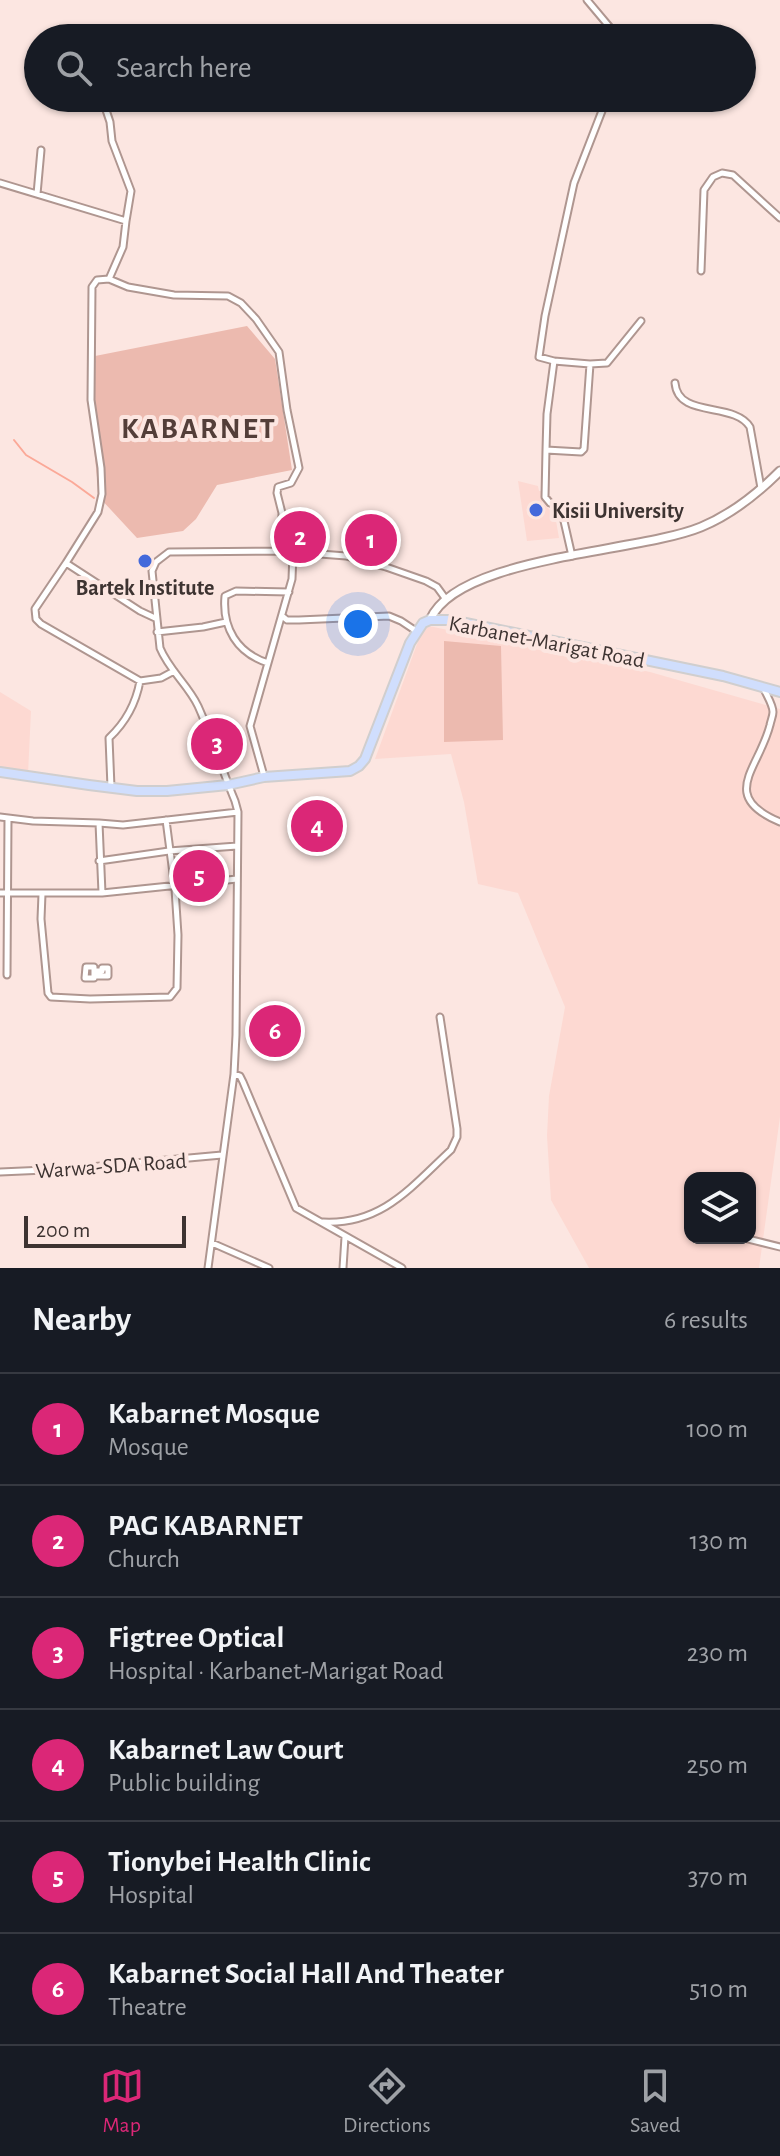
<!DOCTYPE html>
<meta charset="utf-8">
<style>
body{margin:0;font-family:"Alegreya Sans",sans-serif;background:#20242c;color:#f1f3f6}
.controls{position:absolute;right:24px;bottom:24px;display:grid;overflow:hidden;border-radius:16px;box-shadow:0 2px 6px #0004}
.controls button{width:72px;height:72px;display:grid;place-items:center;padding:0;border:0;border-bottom:2px solid #363941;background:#171b24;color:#f1f3f6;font:40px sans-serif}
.scale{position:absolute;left:24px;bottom:20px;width:162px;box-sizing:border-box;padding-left:8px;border:4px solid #3d3331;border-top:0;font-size:22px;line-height:28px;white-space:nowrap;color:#3d3331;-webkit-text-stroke:6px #fce6e1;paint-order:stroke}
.you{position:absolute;left:358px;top:624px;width:28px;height:28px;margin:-20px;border:6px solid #fff;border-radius:50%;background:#1a73e8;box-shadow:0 0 0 12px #1a73e833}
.badge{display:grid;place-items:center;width:52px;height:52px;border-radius:50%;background:#db2777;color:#fff;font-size:26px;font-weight:700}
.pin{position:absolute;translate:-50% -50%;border:4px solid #fff;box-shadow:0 2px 8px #0006}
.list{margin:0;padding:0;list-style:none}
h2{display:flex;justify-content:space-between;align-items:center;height:104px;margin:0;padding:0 32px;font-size:34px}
h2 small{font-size:26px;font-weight:400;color:#9ea1a6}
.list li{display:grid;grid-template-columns:52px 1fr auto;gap:24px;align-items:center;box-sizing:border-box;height:112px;padding:0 32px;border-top:2px solid #363941}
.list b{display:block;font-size:30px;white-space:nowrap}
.list p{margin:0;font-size:26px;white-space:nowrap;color:#9ea1a6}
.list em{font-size:26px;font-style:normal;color:#9ea1a6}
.icon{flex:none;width:44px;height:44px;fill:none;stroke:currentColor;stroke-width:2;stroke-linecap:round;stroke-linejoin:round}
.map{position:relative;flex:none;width:780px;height:1268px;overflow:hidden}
.search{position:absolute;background:#171b24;box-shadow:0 2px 6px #0004;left:24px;right:24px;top:24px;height:88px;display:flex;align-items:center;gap:20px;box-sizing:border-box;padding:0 28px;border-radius:44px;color:#9ea1a6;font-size:30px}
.sheet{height:776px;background:#171b24}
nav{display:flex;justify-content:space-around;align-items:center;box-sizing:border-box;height:112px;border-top:2px solid #363941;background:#171b24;font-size:22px;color:#9ea1a6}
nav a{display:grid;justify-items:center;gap:4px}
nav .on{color:#db2777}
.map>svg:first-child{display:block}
.built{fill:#fdd9d2;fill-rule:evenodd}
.park{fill:#ecbaaf}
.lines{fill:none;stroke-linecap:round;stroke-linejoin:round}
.stream{stroke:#fba998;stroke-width:2}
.street-casing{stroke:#af9690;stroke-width:9}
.secondary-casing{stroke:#af9690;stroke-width:11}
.primary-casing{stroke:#d0cece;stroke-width:12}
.street{stroke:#fff;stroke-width:5}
.secondary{stroke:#fff;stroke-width:7}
.primary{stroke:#d0defd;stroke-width:8}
.poi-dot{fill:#4369db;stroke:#fce6e1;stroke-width:3}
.labels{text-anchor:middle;stroke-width:8;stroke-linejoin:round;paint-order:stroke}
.poi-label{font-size:22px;font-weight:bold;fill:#3d3331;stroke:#fce6e1;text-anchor:start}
.street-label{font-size:22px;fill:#3d3331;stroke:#fce6e1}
.district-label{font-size:30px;font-weight:bold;letter-spacing:2px;fill:#533e39;stroke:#fce6e1}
</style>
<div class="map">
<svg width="780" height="1268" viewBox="0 0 780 1268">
<rect width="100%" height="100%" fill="#fce6e1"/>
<path class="built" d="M518,481L538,486L539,491H541L542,502L555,515L559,538L527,541Z
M424,625L650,672L780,709V1117L759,1268H589L551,1200L547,1136L549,1096L565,1007L518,893L478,884L464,802L451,754L375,759ZM690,1178H750V1238H690Z
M0,692L31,711L28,774L0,770Z"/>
<path class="park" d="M247,326L275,359L292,470L217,485L196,519L183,531L137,538L99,497L94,448L90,357Z
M444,641L501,646L503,740L444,742Z"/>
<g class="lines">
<path class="stream" d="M14,440L26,455L72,482L94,498"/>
<g class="street-casing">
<path id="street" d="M587,0L613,31L615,38
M0,183L126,221L131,191L112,141L110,122L102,98
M37,194L41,150
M701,271L704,190L713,177L722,173L733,175L780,218
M109,279L123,247L126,221
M554,361L590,364L584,449L581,452L546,450L547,414L554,361L539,357L545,316L574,183L607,98
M590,364L607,363L641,321
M675,383C678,419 734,401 750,427L761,488
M546,450L545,497L550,503L561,508L572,556
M66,563L35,609L36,619L41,624L140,681L161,678L174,671
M282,616L287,620H299L389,616L401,621L416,631
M155,618L140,611L66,563L98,512L102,494L101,468L91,400L92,287L97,280L109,279L128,287L174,295L228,296L241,303L256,319L279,352L287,410L299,468L291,483L278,487L277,493L282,513L281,551
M157,632L203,627L226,622
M268,663C237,653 222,628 225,596L236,591L289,592
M764,689C767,696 773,705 773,712C773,716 771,720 770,725C759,769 718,796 780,822
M264,776L250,726L292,579L293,553
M111,787L109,738C125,723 136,703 140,681
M0,817L33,821L99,823
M99,861L169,851L237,846
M0,893H102L237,879
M102,893L99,823L123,825L238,812
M42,894L41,919L48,993L51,997L90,999L170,997L177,988L178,935L175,889L166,820
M86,967H94V978H85Z
M102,968H108V976H95V971H102Z
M7,975L8,818
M234,1074L240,1076L243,1082L296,1208L402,1268
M0,1172L68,1169L222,1155
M323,1222C382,1225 411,1187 451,1150L457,1137V1129L440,1017
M744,1238L780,1247
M212,1243L269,1268
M208,1268L234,1074L236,1035L238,812L235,801C222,770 212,737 198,706C188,685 169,670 160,648L152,571L156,562L169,552L281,551L346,556L386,567L426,581L437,587L445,598
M343,1268L345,1237"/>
</g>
<g class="secondary-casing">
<path id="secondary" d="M430,620C457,556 638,553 701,527C730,515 758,493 780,471"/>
</g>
<g class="primary-casing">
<path id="primary" d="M0,772L89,785L137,791H167L228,785L264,777L350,771L359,766L365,759L410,643L423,623L430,620H451L723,676L780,692"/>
</g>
<use href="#street" class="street"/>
<use href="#secondary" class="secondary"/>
<use href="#primary" class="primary"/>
</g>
<g class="poi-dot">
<circle cx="536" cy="510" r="8"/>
<circle cx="145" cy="561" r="8"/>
</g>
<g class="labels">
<g class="poi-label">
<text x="552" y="518">Kisii University</text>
<text x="145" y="595" text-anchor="middle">Bartek Institute</text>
</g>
<g class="street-label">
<text transform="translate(547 641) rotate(11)" y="8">Karbanet-Marigat Road</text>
<text transform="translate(111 1165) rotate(-4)" y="8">Warwa-SDA Road</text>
</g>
<g class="district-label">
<text x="199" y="438">KABARNET</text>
</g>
</g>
</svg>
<div class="controls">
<button><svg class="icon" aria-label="layers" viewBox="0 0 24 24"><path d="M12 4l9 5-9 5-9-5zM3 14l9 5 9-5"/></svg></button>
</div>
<div class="scale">200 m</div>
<div class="you"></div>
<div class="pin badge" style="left:371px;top:540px">1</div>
<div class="pin badge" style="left:300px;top:537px">2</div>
<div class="pin badge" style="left:217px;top:744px">3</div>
<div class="pin badge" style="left:317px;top:826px">4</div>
<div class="pin badge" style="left:199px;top:876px">5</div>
<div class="pin badge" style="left:275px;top:1031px">6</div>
<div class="search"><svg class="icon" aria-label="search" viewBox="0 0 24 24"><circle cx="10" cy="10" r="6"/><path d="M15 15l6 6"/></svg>Search here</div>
</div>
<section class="sheet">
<h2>Nearby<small>6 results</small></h2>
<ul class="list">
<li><span class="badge">1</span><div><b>Kabarnet Mosque</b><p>Mosque</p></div><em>100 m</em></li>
<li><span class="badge">2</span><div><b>PAG KABARNET</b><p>Church</p></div><em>130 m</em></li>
<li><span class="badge">3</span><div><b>Figtree Optical</b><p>Hospital · Karbanet-Marigat Road</p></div><em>230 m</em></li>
<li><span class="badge">4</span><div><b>Kabarnet Law Court</b><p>Public building</p></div><em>250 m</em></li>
<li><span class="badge">5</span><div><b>Tionybei Health Clinic</b><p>Hospital</p></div><em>370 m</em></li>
<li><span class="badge">6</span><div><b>Kabarnet Social Hall And Theater</b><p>Theatre</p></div><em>510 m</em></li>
</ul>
</section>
<nav>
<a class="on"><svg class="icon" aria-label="map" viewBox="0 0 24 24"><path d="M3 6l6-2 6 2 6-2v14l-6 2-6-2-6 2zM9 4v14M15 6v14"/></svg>Map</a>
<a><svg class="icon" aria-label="directions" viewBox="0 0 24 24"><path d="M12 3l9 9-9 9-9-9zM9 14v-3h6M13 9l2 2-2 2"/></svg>Directions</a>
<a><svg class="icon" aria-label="saved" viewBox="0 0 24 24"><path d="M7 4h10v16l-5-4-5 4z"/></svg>Saved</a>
</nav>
